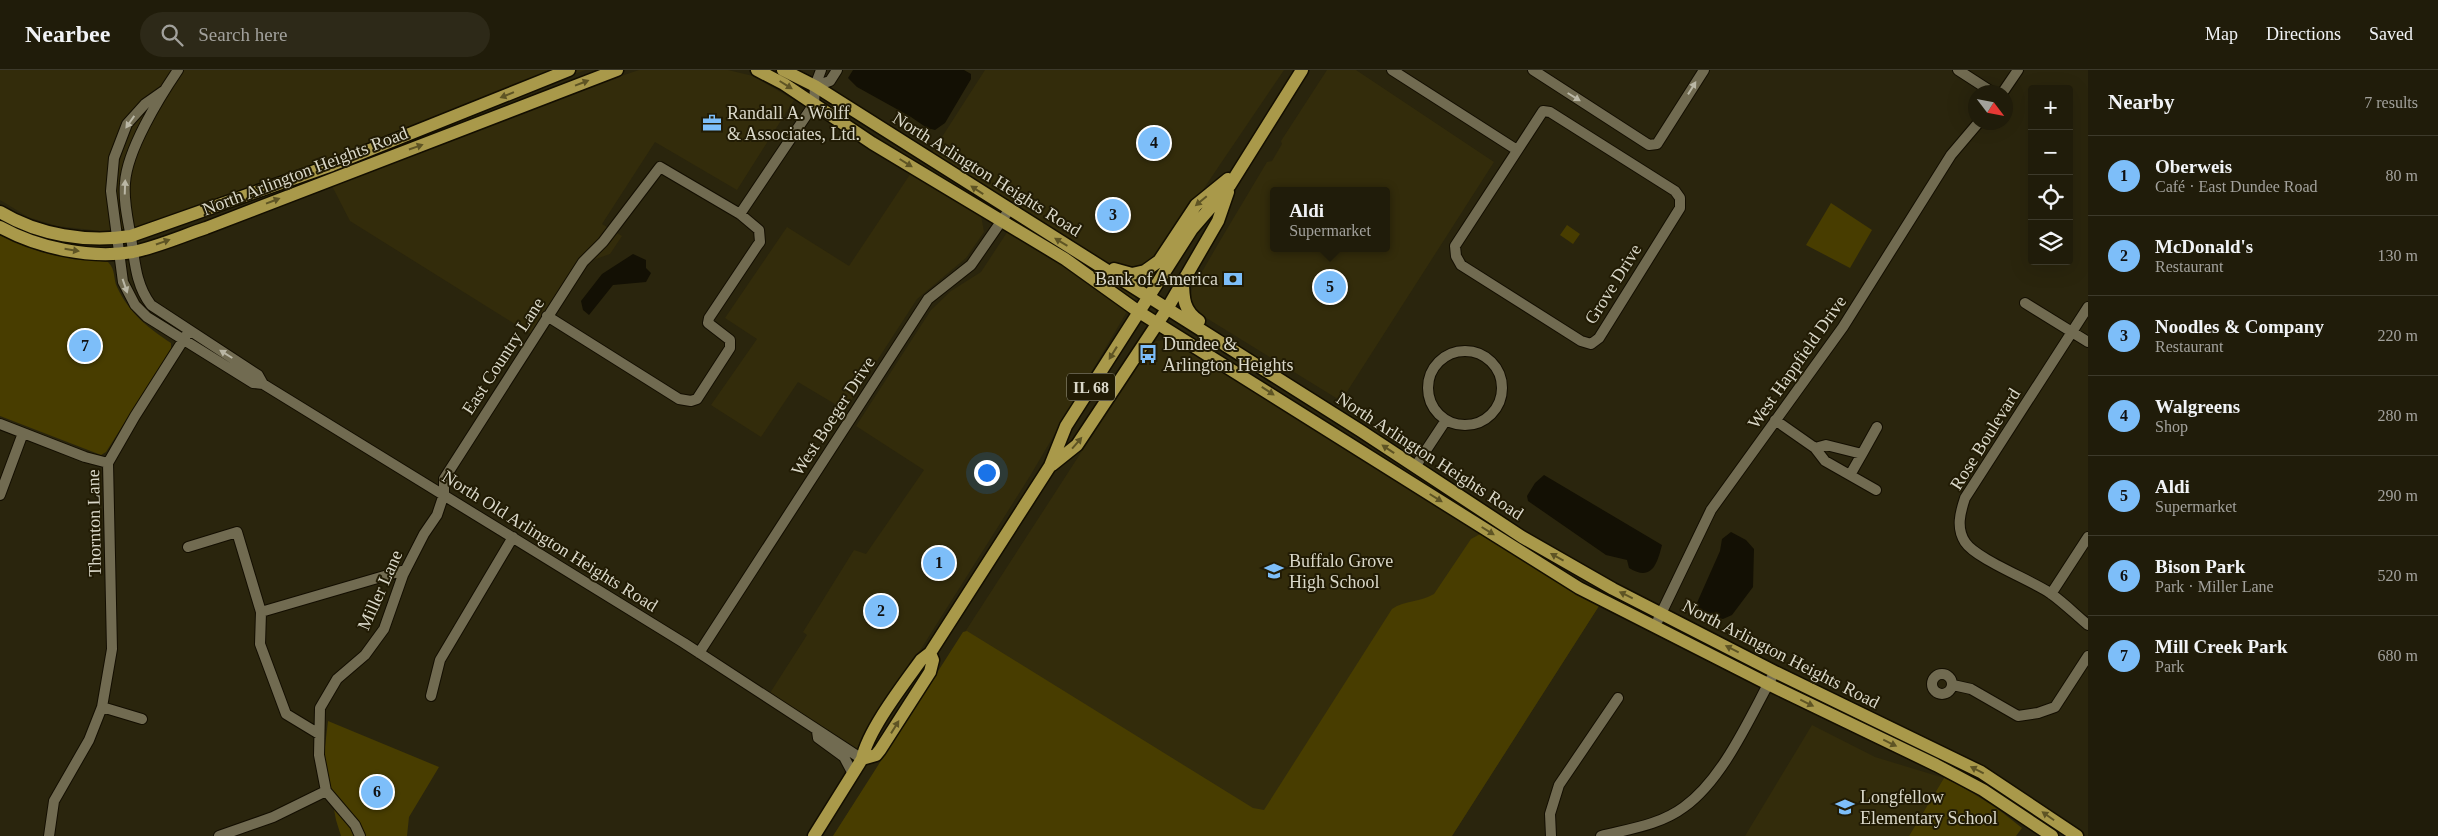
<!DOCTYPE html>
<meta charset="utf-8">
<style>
body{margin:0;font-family:Georgia,serif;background:#2d2918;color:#f1f3f6}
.controls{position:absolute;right:15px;top:15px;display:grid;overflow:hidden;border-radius:5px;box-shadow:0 5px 20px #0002}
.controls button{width:45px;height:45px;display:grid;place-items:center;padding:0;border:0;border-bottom:1px solid #3d3a2b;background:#201c0a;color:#f1f3f6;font:25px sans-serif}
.compass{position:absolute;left:1968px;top:15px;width:45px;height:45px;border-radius:50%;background:#201c0a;box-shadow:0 5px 20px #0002;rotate:122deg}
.you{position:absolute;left:986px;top:402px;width:18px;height:18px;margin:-12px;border:4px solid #fff;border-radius:50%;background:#1a73e8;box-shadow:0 0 0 8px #1a73e833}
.badge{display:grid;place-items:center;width:32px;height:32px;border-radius:50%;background:#7dbef9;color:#111;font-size:16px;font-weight:700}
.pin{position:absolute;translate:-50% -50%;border:2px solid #fff;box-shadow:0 1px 5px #0006}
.popup{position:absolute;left:1270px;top:117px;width:120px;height:65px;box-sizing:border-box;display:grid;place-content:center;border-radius:5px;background:#201c0a;filter:drop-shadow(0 1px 4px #0005);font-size:16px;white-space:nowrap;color:#a2a19c}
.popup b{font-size:19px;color:#f1f3f6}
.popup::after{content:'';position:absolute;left:50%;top:100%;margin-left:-10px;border:10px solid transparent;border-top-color:#201c0a}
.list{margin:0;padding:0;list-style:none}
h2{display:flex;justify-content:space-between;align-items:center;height:65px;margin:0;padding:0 20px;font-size:21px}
h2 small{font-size:16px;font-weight:400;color:#a2a19c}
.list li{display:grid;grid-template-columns:32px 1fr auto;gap:15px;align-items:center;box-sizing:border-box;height:80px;padding:0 20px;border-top:1px solid #3d3a2b}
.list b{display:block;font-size:19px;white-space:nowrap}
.list p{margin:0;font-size:16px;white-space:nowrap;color:#a2a19c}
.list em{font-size:16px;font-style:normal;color:#a2a19c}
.icon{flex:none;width:28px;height:28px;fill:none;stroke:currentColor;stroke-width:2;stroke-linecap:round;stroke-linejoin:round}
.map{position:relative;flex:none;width:2088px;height:766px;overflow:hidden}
header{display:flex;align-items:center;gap:30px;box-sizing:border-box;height:70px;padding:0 25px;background:#201c0a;border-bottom:1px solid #3d3a2b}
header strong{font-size:24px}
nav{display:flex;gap:28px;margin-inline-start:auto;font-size:18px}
.search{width:350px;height:45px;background:#2d2918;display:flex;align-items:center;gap:12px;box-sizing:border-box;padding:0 18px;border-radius:28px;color:#a2a19c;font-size:19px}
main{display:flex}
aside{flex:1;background:#201c0a}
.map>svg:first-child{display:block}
.built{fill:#332c0b;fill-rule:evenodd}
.green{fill:#483d00}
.water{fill:#131004}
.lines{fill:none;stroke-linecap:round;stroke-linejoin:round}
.minor-casing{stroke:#130e00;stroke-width:12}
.major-casing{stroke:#130e00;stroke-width:15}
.minor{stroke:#716b51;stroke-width:10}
.major{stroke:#a9994a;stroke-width:12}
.oneway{fill:#5e5424}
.oneway2{fill:#bab7a5}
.labels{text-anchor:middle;stroke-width:4;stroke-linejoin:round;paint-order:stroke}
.shield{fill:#211b04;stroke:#a29f8e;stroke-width:1}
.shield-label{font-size:16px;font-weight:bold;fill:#dad8c9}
.poi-label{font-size:18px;fill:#dad8c9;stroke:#211b04;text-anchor:start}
.street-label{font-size:18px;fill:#dad8c9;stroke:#211b04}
</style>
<header>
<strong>Nearbee</strong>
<div class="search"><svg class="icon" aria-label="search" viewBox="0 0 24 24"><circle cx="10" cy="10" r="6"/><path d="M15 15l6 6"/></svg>Search here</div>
<nav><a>Map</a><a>Directions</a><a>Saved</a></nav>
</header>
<main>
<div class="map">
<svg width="2088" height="766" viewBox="0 0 2088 766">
<rect width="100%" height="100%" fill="#2a250d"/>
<path class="built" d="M0,0H586L393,65L142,157L101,161L57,156L28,147L0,130Z
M639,0H728L753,6L794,30L737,120L655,72L602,154L622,166L610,184L590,191L539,269L350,151L331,114L553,29Z
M985,0H1284L1171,167L1030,406L858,679L770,623L807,565L803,562L854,480L866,484L924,400L856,356L931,240L951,221L981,202L1021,141L931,84Z
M1327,0H1356L1494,92L1341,331L1195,241L1191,231L1192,219L1221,169L1267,92L1272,91L1282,74L1281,71ZM1274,121H1386V178H1274Z
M911,103L981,145L984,162L966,188L917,229L845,340L798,312L761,367L714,337L711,335L757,269L725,248L787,157L849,196Z
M1165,270L1217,297L1599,536L1452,766H833L1148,279L1156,271Z
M1812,655L1875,687L1944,708L1909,766H1745Z"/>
<path class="green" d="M1831,133L1872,160L1850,198L1806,175Z
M1567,155L1580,164L1573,174L1560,165Z
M0,165L22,175L49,184L108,192C116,200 113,208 117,217C129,243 148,258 171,273V279L106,382L101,385L0,346Z
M1482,463L1599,536L1452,766H833L963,562L967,561L1253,738L1264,740L1392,539C1405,530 1421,532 1434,524L1471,469Z
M328,651L439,697L409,747L407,766H341L336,750L324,685Z
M1944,708C1972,721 1998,738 2022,758L2016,766H1909Z"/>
<path class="water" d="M853,0H964L971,4V9L945,53L935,60L927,58L911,47L857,17L848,8Z
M633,184L646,190V198L651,203L646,212L613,215L589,245L583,240L581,231L602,204Z
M1544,405L1662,475C1657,494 1652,512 1629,498L1627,490L1606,485L1528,431L1527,426L1535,413Z
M1731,462L1746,470L1754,479L1753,517L1732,545L1723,549L1700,543L1696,535L1720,481L1722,469Z"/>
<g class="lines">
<g class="minor-casing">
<path id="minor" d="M178,0C159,28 127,80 125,113C123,133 129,154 132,174C135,195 137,217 151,235L258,305L263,314
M821,0L815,16L830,11L837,0
M1392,0L1517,80
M1533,0L1649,75L1657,74L1704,0
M1958,0L1992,22
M165,20L145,34L127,54L114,88L111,121L123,212L135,235L147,247L253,313L263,314L684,573L862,689
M2003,22L2018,0
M1543,41L1550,42L1675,121L1680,128V138L1599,268L1591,274L1581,271L1461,195L1456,186L1455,176Z
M740,144L814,34L815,16
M2025,233L2088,272
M2088,237L1965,428C1960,443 1956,458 1965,472C1976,489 2031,510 2050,523C2063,532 2076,545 2088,555
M1428 318a37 37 0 1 1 74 0a37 37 0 1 1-74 0Z
M1775,350L1815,378L1825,391L1876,420
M0,354L85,387L108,393
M1815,378L1826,375L1862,384L1877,357
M1415,397L1446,350
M1850,405L1862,384
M0,425L23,363
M188,477L237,462L261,542L260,574L286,644L319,664
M2051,524L2088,467
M261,542L405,500
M1658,550L1711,440L1843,257L1951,85L1979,52
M699,583L928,229L971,195L1009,140
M1932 614a10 10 0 1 1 20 0a10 10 0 1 1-20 0Z
M1953,615L1971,619L2018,646L2038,643L2055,637L2088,586
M431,626L440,590L513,467
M102,637L142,649
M817,661L818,668L844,687L853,704
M49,766L54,731L89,670L102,637L112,579L108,393L135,346L189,261
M219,766L273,747L326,721
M360,766L355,755L326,721L319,685L320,638L337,609L365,585L384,559L403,505L424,464L437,445L444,424V409L583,192L603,172L660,97L740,144L759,160L760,172L757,176L709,248L708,253L730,270V278L697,329L691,331L679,329L547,246
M1551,766L1550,744L1559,715L1618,628
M1601,766C1629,759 1660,755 1684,737C1723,709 1749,649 1772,607"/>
</g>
<g class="major-casing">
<path id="major" d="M757,0L784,14L872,73L1065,189L1139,242L1579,518L1768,614L1936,695L1983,720L2052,766
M783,0L815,16L1361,361L1522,467L1613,519L1775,602L1981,702L2077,766
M0,142C38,165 87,173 131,166L332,95L569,0
M0,157C38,178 90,189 133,182C157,177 182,166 206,158L617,0
M1114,199L1132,204L1145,201L1159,191L1196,135L1228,109
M1183,210C1183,229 1184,241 1199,251
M1052,395L1077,375L1167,239L1218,151L1228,122
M862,689L876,685L880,680L930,602L933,590L930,583
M814,766L862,689C868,660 903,615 921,590L930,583L1050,396L1066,356L1192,159L1230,115L1302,0"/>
</g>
<use href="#minor" class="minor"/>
<use href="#major" class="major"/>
</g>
<defs><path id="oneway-solid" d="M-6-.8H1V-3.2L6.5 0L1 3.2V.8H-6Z" transform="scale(1.25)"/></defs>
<g class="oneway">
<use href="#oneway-solid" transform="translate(582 13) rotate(-21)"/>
<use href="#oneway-solid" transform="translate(786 15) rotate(32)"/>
<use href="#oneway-solid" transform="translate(507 25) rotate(158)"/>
<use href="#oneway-solid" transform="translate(416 77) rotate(-19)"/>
<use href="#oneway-solid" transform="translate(906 93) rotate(32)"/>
<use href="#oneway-solid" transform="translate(977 120) rotate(-147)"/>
<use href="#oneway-solid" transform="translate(273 131) rotate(-21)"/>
<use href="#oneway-solid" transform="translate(1201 131) rotate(140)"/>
<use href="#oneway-solid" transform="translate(163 172) rotate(-19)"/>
<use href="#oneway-solid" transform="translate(1061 172) rotate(-149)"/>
<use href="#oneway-solid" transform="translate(72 180) rotate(9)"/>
<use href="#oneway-solid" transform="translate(1113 283) rotate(122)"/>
<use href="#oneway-solid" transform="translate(1268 321) rotate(33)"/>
<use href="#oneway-solid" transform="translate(1077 373) rotate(-49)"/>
<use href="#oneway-solid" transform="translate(1388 379) rotate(-146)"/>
<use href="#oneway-solid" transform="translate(1436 428) rotate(32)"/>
<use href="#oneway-solid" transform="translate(1488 461) rotate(32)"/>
<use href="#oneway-solid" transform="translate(1557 487) rotate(-151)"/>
<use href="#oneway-solid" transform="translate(1626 525) rotate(-154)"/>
<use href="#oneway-solid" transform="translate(1732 579) rotate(-153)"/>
<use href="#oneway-solid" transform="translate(1807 633) rotate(26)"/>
<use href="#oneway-solid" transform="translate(895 657) rotate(-58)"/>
<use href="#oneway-solid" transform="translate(1890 673) rotate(26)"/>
<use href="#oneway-solid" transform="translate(1977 700) rotate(-153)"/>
<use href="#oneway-solid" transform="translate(2048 746) rotate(-145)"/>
</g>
<g class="oneway2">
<use href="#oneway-solid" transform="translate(1692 18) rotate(-58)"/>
<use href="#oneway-solid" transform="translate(1574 27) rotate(32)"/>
<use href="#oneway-solid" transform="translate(130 52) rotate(125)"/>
<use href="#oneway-solid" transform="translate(125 117) rotate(-88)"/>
<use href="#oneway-solid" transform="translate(125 216) rotate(71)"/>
<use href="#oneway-solid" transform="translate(226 284) rotate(-148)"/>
</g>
<defs>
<g id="office-bare" transform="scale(1.5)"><path d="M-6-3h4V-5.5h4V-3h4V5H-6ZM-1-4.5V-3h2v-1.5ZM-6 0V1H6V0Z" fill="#7dbef9" stroke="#211b04" stroke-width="2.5" paint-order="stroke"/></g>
<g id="bank-bare" transform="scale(1.5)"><path d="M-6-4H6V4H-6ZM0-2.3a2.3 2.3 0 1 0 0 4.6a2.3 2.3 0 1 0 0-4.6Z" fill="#7dbef9" stroke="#211b04" stroke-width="2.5" paint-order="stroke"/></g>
<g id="bus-bare" transform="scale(1.5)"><path d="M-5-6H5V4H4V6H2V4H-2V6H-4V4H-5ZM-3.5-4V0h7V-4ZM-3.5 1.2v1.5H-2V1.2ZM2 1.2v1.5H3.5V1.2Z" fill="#7dbef9" stroke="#211b04" stroke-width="2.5" paint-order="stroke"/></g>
<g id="school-bare" transform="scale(1.5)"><path d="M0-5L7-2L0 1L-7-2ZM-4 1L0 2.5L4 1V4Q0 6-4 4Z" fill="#7dbef9" stroke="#211b04" stroke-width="2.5" paint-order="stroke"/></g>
</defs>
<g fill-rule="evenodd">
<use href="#office-bare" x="712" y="53"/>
<use href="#bank-bare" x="1233" y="209"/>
<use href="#bus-bare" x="1148" y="284"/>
<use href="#school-bare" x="1274" y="501"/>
<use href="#school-bare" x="1845" y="737"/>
</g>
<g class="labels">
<rect class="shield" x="1067" y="303.5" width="48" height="27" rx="4"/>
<g class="shield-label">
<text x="1091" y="323">IL 68</text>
</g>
<g class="poi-label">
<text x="727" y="49">Randall A. Wolff<tspan x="727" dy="21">&amp; Associates, Ltd.</tspan></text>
<text x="1218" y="215" text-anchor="end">Bank of America</text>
<text x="1163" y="280">Dundee &amp;<tspan x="1163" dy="21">Arlington Heights</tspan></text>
<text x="1289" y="497">Buffalo Grove<tspan x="1289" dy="21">High School</tspan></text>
<text x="1860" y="733">Longfellow<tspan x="1860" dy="21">Elementary School</tspan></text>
</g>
<g class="street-label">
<text transform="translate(305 101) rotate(-21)" y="6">North Arlington Heights Road</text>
<text transform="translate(987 104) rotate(32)" y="6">North Arlington Heights Road</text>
<text transform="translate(1613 214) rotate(-58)" y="6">Grove Drive</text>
<text transform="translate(503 286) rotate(-57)" y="6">East Country Lane</text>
<text transform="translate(1797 292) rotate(-55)" y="6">West Happfield Drive</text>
<text transform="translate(833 346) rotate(-57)" y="6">West Boeger Drive</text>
<text transform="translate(1985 369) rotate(-58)" y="6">Rose Boulevard</text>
<text transform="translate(1430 386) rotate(33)" y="6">North Arlington Heights Road</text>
<text transform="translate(94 453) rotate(-91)" y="6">Thornton Lane</text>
<text transform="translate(550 471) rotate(32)" y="6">North Old Arlington Heights Road</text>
<text transform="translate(380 520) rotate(-66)" y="6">Miller Lane</text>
<text transform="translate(1781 584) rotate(27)" y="6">North Arlington Heights Road</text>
</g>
</g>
</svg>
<div class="controls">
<button>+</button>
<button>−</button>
<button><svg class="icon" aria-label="locate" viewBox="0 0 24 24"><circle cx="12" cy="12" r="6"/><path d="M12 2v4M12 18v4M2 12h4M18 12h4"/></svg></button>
<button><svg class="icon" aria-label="layers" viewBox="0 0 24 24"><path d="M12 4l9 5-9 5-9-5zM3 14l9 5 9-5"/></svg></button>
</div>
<svg class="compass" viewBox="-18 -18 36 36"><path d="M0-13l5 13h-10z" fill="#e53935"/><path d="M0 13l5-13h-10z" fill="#a2a19c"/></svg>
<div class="you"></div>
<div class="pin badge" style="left:939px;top:493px">1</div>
<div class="pin badge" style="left:881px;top:541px">2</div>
<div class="pin badge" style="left:1113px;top:145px">3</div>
<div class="pin badge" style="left:1154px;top:73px">4</div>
<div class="pin badge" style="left:1330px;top:217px">5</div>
<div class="popup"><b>Aldi</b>Supermarket</div>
<div class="pin badge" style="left:377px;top:722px">6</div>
<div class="pin badge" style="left:85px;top:276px">7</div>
</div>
<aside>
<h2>Nearby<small>7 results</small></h2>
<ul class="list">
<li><span class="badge">1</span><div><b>Oberweis</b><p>Café · East Dundee Road</p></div><em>80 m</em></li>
<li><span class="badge">2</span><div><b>McDonald's</b><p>Restaurant</p></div><em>130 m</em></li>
<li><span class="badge">3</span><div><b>Noodles &amp; Company</b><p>Restaurant</p></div><em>220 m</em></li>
<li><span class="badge">4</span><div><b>Walgreens</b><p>Shop</p></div><em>280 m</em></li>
<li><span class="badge">5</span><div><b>Aldi</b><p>Supermarket</p></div><em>290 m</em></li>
<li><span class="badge">6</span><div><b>Bison Park</b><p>Park · Miller Lane</p></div><em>520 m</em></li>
<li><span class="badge">7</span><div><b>Mill Creek Park</b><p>Park</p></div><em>680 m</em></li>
</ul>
</aside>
</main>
